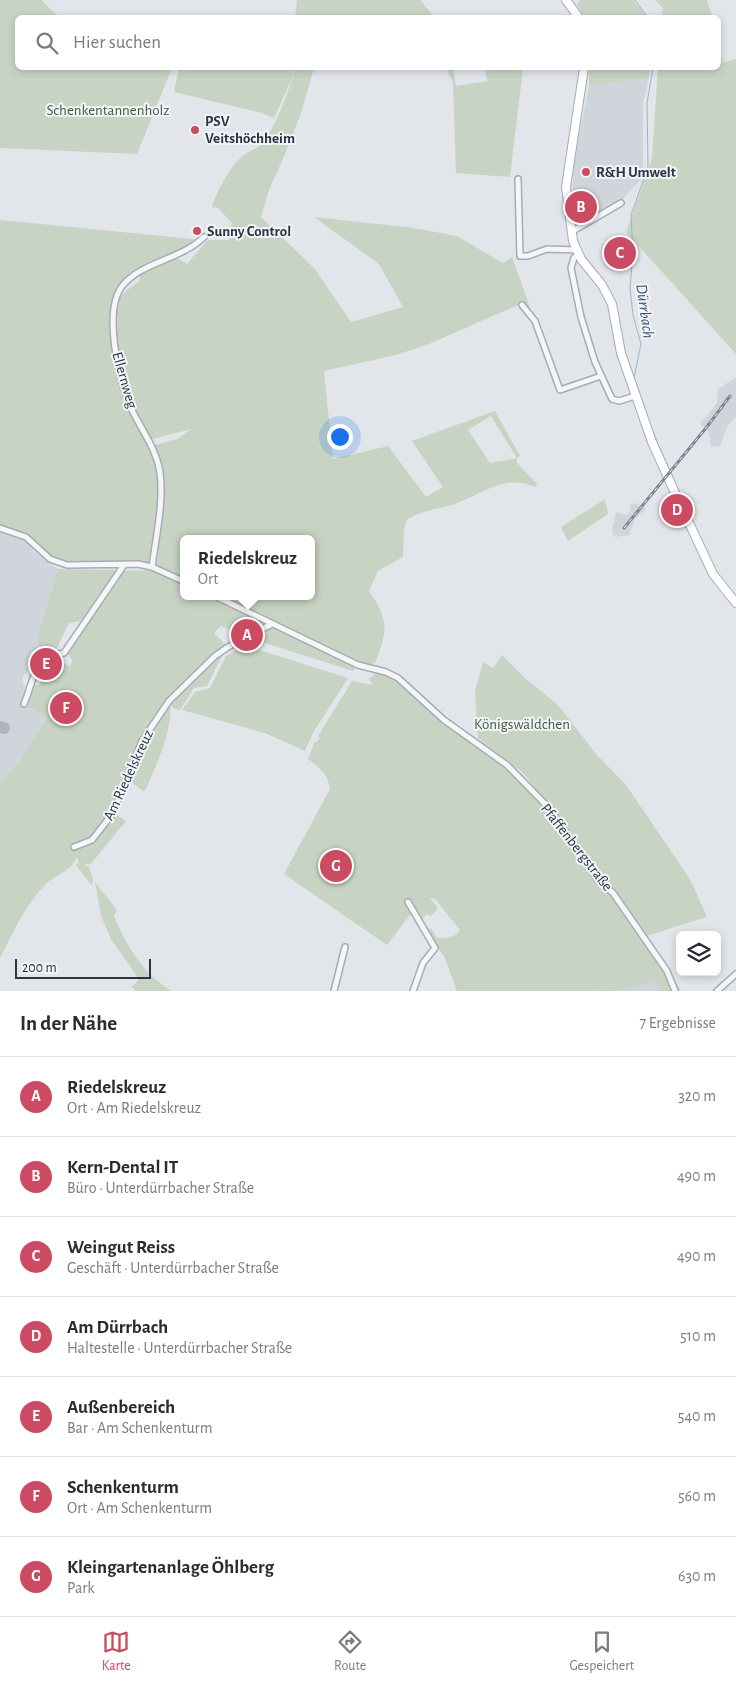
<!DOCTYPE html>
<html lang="de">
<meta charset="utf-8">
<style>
body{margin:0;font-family:"Alegreya Sans",sans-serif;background:#f7f7f7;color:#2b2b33}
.controls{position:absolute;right:15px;bottom:15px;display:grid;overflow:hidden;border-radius:8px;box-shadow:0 2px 8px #0003}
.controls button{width:45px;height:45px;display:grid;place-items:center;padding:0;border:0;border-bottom:1px solid #e1e1e2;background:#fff;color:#2b2b33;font:25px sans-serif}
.scale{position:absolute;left:15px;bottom:12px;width:136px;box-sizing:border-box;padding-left:5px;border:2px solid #2a3442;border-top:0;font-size:14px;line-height:18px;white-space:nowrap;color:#2a3442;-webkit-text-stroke:4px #f2f4f7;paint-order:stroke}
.you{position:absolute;left:339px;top:436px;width:18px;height:18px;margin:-12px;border:4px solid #fff;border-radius:50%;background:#1a73e8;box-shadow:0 0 0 8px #1a73e833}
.badge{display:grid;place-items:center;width:32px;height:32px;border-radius:50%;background:#cb4b62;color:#fff;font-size:16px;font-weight:700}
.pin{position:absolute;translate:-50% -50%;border:2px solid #fff;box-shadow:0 1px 5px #0006}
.popup{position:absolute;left:180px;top:535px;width:135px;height:65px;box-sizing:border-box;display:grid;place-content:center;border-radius:8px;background:#fff;filter:drop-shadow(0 1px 4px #0005);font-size:16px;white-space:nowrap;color:#7c7c81}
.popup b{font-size:19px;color:#2b2b33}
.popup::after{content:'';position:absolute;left:50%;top:100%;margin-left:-10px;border:10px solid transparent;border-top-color:#fff}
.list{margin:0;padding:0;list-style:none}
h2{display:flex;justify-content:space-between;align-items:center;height:65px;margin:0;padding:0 20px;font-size:21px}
h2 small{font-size:16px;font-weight:400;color:#7c7c81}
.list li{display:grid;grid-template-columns:32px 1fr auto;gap:15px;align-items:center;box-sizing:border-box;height:80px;padding:0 20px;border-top:1px solid #e1e1e2}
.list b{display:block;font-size:19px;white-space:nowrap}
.list p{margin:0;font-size:16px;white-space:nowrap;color:#7c7c81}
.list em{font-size:16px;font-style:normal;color:#7c7c81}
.icon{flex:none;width:28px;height:28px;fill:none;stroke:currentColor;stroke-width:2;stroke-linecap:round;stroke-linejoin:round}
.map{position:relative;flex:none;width:736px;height:991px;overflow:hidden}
.search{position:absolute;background:#fff;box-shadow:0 2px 8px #0003;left:15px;right:15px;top:15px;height:55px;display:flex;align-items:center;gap:12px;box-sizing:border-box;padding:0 18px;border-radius:8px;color:#7c7c81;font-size:19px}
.sheet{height:625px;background:#fff}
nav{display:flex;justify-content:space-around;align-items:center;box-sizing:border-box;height:70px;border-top:1px solid #e1e1e2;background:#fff;font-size:14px;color:#7c7c81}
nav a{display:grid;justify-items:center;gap:2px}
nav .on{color:#cb4b62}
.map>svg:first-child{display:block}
.built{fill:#d0d5dc}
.green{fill:#c8d4c3;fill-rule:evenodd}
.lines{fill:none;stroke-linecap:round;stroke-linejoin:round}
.stream{stroke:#9eb4c9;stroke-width:1}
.taxiway{stroke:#afb5be;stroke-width:12}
.street-casing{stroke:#a7acb4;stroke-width:8}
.secondary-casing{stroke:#a7acb4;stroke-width:10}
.street{stroke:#f5f6f8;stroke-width:5}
.secondary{stroke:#fff;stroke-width:8}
.rail-casing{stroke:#7c8593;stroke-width:3}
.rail{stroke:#f2f4f7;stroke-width:1;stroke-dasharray:4;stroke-linecap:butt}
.poi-dot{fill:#cb4b62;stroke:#f2f4f7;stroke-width:2}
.labels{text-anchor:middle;stroke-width:4;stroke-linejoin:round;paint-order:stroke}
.park-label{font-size:15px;fill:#405d38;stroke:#f2f4f7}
.poi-label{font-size:15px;font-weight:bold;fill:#2a3442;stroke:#f2f4f7;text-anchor:start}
.street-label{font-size:15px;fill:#2a3442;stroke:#f2f4f7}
.water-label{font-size:16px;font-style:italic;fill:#355475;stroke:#f2f4f7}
</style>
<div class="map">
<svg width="736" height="991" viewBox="0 0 736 991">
<rect width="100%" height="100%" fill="#e2e5ea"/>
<path class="built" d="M649,78L643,104V177L619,203L575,227L572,201L574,160L589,86Z
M736,377V416L727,427L720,446L711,447L709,432L700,424L717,403L718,389Z
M632,503L635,504L637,503L646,509L635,519L629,535L615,537L612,532L616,512L627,515L631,509L630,506Z
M0,532L24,540L37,554L58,569L36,641L46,654L23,676V684L28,689L22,703L47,715L21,759L0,783Z
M667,966L681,991H593Z"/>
<path class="green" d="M0,0H41L59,17L18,18V68H172L137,154L0,148Z
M297,0H420L434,17H295Z
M581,0H633L647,17H584L577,4Z
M655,0H707L712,17H662L663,8Z
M719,44L723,63L736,59V354L626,232L652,158L658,68H718Z
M179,68H294L292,79L274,118L262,113L174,92Z
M295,68H314L302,110L286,152L269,190L261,217L315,269L351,322L403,307L379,264L314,217L414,228L457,236L503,263L512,257L535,321L523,305L516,306L429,344L396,355L324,371L333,459L388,446L426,497L443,487L412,441L495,411L520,456L517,458V463L537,484L536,487C503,474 485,493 455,504C440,509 420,510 407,520L404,528L403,557L378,571L369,591C389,620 388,631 375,663L369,664L351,658L221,596H311V539H183V579L159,568L157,564L164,489L160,461L155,445L177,439L192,429L152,439C134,426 110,333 115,310C117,297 129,288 139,281L140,275C108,293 106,314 113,347C115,359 116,373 121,384C133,413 152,441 157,473C162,501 154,531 150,560L147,564L64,563L50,559L35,543L0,528V220L203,240L197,247L178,258L187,264L208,240H230L227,237L232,223L218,208L212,207C215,193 233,162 244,155C250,151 256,149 261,145C273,134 292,84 295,68ZM491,416L517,458L490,463L468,430Z
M446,68H453L456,86L487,81L485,68H523L510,177L456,173L453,83Z
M589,68H650L649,78L589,86Z
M605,499L608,514L568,541L561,527Z
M58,569L117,570L81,621L69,623L55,652L46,654L36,641Z
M150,570L183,585V596H208L356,667L353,671L246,637L221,626L214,633L228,647L235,646L224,652L207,686L194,688L180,710L173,708L170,702C173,732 157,762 146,789L143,791L127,779L114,813L126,821L90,865L83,863L89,867L93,879L92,886L76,865L79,862L76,857C74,869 57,875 48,882C27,901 13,933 0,958V783L21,759L47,716L25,705L35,685H39L55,658L70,667L72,660L67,653L120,571Z
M244,645L348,678L313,733L305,751L265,733L182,710L195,692L210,688L226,656Z
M502,655L525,678L558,705L596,754L626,785L690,879L707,917L646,936L609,883L524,774L478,738L475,691L483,662L493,668Z
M386,672L398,678L444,720L507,765L550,809L598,879L613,893L667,971L675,991H661L656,980L619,991H598L623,981L593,991H457L444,956L426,931L431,928L437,938C446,938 455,938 460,930L435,899L430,898L438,908L431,916L427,914L420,921L413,911L387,945L284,874L330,789C328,774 320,768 308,759L314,743L320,739L318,736L352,681L373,685L369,679L375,674Z
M95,882L117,910L114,916C127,947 142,972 171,991H136L132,987L139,979L111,939L101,916Z"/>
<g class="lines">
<path class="stream" d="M635,0L648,18
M641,400L634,378L641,344L633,315L630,288L633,252L631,215L648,167L647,103L653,68
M651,428L695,527
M715,569L721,578"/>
<path class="taxiway" d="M0,727L4,728"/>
<g class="street-casing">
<path id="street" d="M518,179L520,256H528L547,249L576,250
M571,232L621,203
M579,254L574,258L571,268L581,317L595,362L612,399L619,401L635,396
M522,305L535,321L560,390L601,376
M0,528L26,537L50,559L67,565L138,564L152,567L183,581
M152,567C156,536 164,502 160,472C156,448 142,431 132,410C119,382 102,310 123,285C142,262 182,259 204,237
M215,596L358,665L386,672L398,678L444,720L507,765L550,809L598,880L613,893L667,971L675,991
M24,704C35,678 32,658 64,653L124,565
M74,847L92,840L113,813L142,741L169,701L215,656L228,647L272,624
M408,902L435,948L423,963L413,991
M334,991L345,947
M717,991L736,974"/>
</g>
<g class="secondary-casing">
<path id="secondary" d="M566,0L579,18
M584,68L566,187L573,241L581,259L602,285L612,304L621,353L652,442L676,495L713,574L736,603"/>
</g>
<use href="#street" class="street"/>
<use href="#secondary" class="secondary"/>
<g class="rail-casing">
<path id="rail" d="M624,528L706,428L730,396"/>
</g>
<use href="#rail" class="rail"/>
</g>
<g class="poi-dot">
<circle cx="195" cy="130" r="5"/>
<circle cx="586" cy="172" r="5"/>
<circle cx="197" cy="231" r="5"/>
</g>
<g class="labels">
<g class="park-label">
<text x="108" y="115">Schenkentannenholz</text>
<text x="522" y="729">Königswäldchen</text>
</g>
<g class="poi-label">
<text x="205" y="126">PSV<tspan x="205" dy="17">Veitshöchheim</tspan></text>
<text x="596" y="177">R&amp;H Umwelt</text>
<text x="207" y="236">Sunny Control</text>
</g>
<g class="street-label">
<text transform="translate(125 380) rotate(74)" y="5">Ellernweg</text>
<text transform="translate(128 775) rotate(-65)" y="5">Am Riedelskreuz</text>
<text transform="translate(577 847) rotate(52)" y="5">Pfaffenbergstraße</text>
</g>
<g class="water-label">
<text transform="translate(646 311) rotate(82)" y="6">Dürrbach</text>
</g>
</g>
</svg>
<div class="controls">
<button><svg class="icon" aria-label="layers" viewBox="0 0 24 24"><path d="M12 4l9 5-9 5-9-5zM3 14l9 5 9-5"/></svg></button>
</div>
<div class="scale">200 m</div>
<div class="you"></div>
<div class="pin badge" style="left:247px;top:635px">A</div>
<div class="popup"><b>Riedelskreuz</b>Ort</div>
<div class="pin badge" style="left:581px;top:207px">B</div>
<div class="pin badge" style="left:620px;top:253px">C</div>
<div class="pin badge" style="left:677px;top:510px">D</div>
<div class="pin badge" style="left:46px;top:664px">E</div>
<div class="pin badge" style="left:66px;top:708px">F</div>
<div class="pin badge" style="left:336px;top:866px">G</div>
<div class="search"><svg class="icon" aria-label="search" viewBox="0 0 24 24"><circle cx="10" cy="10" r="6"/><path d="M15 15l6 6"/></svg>Hier suchen</div>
</div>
<section class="sheet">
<h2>In der Nähe<small>7 Ergebnisse</small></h2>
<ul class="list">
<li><span class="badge">A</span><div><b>Riedelskreuz</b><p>Ort · Am Riedelskreuz</p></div><em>320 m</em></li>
<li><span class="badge">B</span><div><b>Kern-Dental IT</b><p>Büro · Unterdürrbacher Straße</p></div><em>490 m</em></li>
<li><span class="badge">C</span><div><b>Weingut Reiss</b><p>Geschäft · Unterdürrbacher Straße</p></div><em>490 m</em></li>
<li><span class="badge">D</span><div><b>Am Dürrbach</b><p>Haltestelle · Unterdürrbacher Straße</p></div><em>510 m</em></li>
<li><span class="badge">E</span><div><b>Außenbereich</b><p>Bar · Am Schenkenturm</p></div><em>540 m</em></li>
<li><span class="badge">F</span><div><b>Schenkenturm</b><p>Ort · Am Schenkenturm</p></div><em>560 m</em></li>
<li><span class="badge">G</span><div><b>Kleingartenanlage Öhlberg</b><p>Park</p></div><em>630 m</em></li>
</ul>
</section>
<nav>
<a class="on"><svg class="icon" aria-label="map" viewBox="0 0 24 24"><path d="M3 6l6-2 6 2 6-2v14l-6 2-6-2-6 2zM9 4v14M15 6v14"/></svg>Karte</a>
<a><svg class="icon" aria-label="directions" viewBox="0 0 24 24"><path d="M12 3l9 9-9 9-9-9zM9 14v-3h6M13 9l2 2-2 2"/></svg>Route</a>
<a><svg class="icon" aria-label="saved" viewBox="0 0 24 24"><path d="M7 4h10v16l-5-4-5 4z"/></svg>Gespeichert</a>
</nav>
